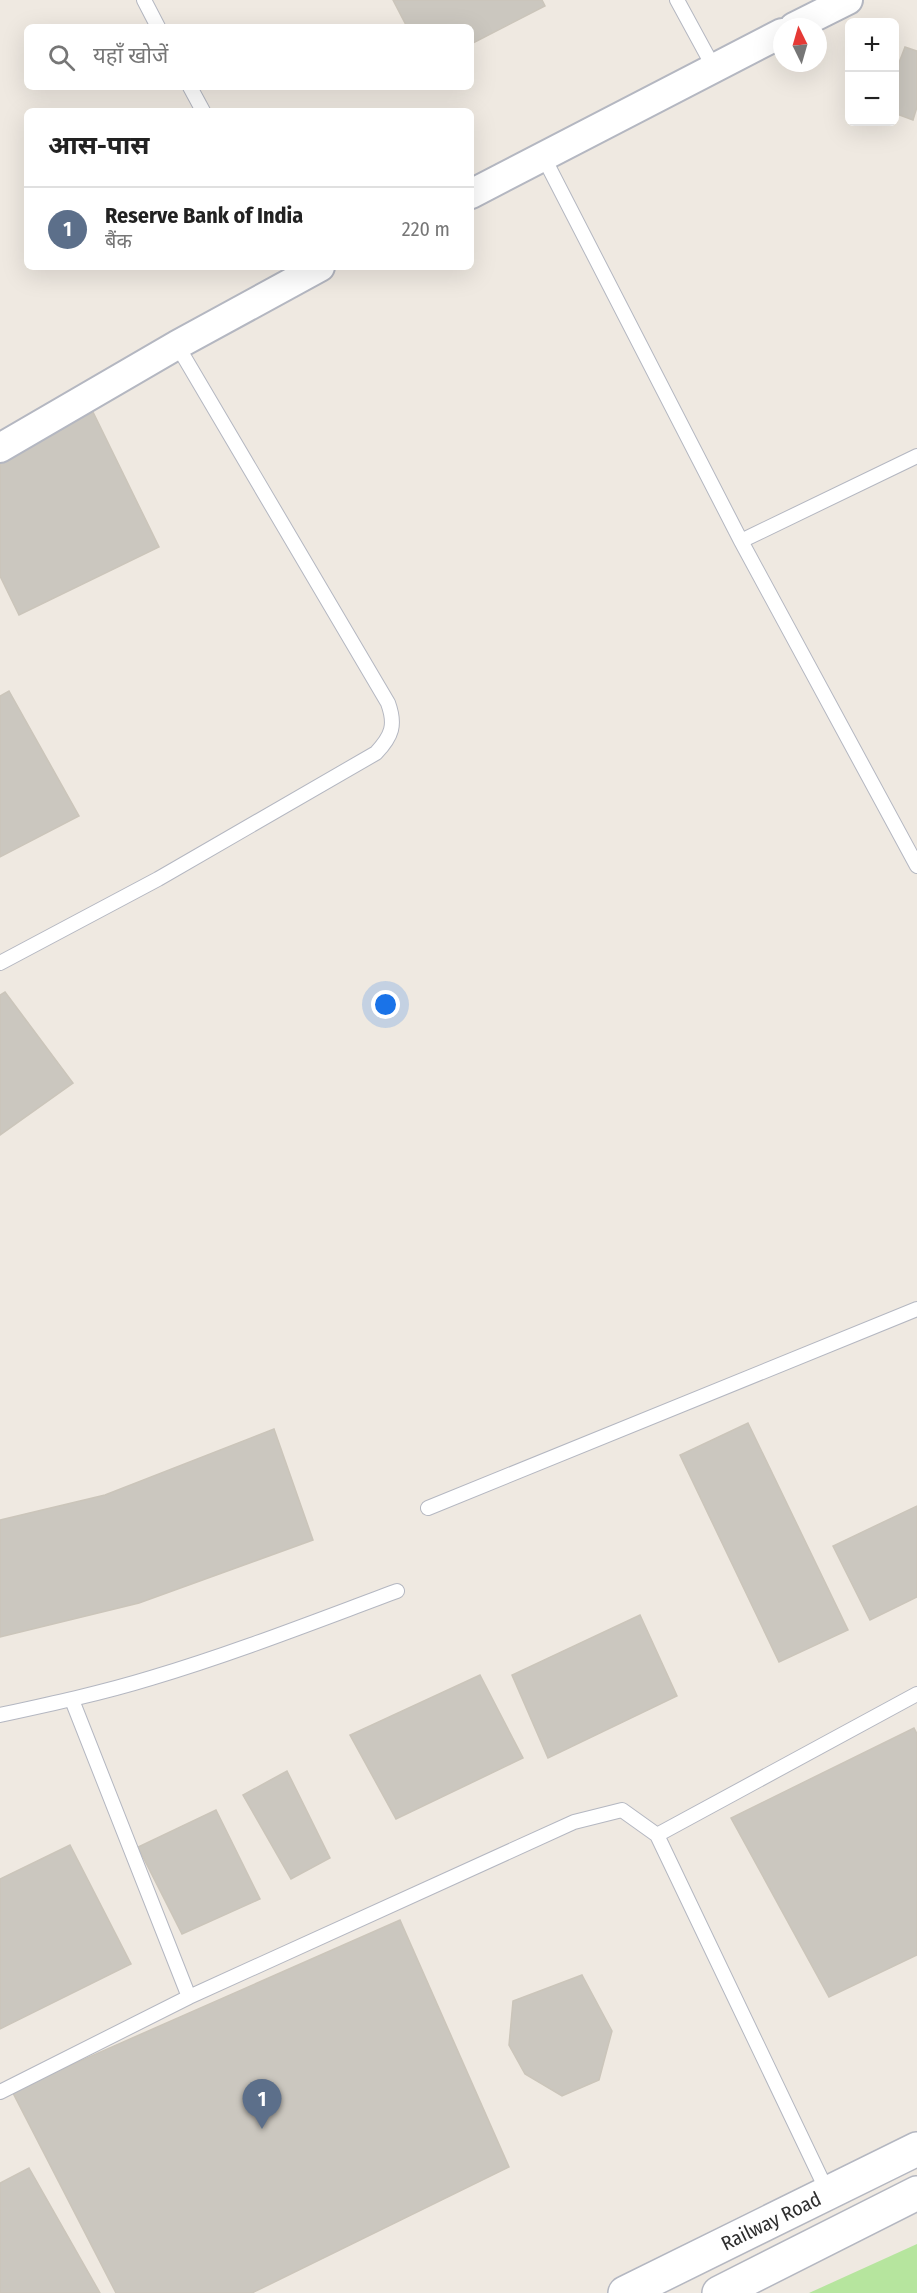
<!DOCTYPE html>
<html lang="hi">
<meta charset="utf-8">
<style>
body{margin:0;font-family:"Fira Sans Condensed","Noto Sans Devanagari",sans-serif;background:#f6f6f6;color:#222}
.controls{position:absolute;right:18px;top:18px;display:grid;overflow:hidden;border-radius:9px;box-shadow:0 6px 24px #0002}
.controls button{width:54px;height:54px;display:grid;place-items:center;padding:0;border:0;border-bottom:2px solid #e0e0e0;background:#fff;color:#222;font:30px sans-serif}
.compass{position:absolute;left:773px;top:18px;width:54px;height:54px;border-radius:50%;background:#fff;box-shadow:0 6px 24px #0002;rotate:355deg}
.you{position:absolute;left:386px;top:1005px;width:21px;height:21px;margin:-15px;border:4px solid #fff;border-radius:50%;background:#1a73e8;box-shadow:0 0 0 9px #1a73e833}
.badge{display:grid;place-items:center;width:39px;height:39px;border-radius:50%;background:#4264fb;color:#fff;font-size:20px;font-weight:700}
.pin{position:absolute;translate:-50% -50px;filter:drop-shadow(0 2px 3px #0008)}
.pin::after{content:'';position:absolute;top:32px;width:21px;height:18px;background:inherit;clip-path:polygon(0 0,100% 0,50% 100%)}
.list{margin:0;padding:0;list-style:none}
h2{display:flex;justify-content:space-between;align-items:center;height:78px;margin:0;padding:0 24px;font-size:26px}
h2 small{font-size:20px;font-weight:400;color:#767676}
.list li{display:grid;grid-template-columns:39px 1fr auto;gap:18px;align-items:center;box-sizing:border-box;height:84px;padding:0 24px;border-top:2px solid #e0e0e0}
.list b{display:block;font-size:22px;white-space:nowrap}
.list p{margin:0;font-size:20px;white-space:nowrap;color:#767676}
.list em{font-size:20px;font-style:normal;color:#767676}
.icon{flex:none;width:33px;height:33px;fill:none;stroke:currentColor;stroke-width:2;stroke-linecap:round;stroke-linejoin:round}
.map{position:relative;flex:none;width:917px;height:2293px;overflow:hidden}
.search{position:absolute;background:#fff;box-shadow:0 6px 24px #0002;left:24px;top:24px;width:450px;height:66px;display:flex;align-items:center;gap:15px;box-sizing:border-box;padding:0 21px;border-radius:9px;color:#767676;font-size:22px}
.panel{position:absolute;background:#fff;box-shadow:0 6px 24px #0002;left:24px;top:108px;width:450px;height:162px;border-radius:9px}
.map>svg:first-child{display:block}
.green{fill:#b6e59e}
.building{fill:#cbc7bf;stroke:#cbc5ba;stroke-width:1.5}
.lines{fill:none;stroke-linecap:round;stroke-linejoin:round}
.service-casing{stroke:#b4b7c1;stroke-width:16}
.minor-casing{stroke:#b4b7c1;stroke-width:32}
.secondary-casing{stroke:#b4b7c1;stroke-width:36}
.service{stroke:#fff;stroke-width:14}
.minor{stroke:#fff;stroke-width:28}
.secondary{stroke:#fff;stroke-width:33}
.labels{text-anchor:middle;stroke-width:4.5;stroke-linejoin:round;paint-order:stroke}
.street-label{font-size:20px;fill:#2e2e2e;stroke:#fff}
</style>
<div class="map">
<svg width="917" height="2293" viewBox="0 0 917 2293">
<rect width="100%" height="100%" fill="#efe9e1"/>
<path class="green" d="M917,2244V2293H809Z"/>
<path class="building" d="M393,0H542L545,6L471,44V27H407Z
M905,47L917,51V107L913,120L894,113V76Z
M93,412L159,547L19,615L0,576V458Z
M9,691L79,816L0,857V696Z
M5,992L73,1083L0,1135V995Z
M748,1423L848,1630L779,1662L680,1455Z
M274,1429L313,1540L139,1603L0,1637V1520L105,1495Z
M917,1506V1597L870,1620L833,1546Z
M640,1615L677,1696L548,1758L512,1675Z
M480,1675L523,1758L396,1819L350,1735Z
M914,1728L917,1734V1955L829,1997L731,1818Z
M287,1771L330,1858L291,1879L243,1795Z
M216,1810L260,1899L182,1934L138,1847Z
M70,1845L131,1964L0,2029V1879Z
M400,1920L509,2167L252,2293H116L12,2091Z
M582,1975L612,2031L599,2080L562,2096L525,2074L509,2045L513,2001Z
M29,2168L100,2293H0V2183Z"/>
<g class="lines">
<g class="service-casing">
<path id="service" d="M144,0L158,27
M677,0L714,68
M190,87L203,111
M544,158L741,541L917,866
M741,541L917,456
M0,963L158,879L376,753C392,736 396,725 388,703L177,345
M428,1508L917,1309
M72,1700L189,1997
M0,1715C51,1704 102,1693 151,1678C235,1653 316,1621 397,1591
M657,1835L917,1694
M0,2092L189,1997L574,1822L622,1810L657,1835L828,2193"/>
</g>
<g class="minor-casing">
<path id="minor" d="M794,27L848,0
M471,194L782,33
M0,448L177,345L320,267"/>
</g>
<g class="secondary-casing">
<path id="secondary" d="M625,2293L917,2149
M719,2293L917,2193"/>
</g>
<use href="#service" class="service"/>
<use href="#minor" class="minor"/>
<use href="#secondary" class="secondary"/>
</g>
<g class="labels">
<g class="street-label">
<text transform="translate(771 2221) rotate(-26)" y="7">Railway Road</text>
</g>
</g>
</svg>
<div class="controls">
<button>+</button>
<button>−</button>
</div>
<svg class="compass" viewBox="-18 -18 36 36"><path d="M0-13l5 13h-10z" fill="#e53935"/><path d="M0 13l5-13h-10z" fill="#767676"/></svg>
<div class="you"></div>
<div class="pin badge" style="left:262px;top:2129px;background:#5c6f8a">1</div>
<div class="search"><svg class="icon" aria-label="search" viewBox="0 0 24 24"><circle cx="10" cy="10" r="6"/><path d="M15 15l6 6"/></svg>यहाँ खोजें</div>
<section class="panel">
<h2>आस-पास<small></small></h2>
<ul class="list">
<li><span class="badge" style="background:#5c6f8a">1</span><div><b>Reserve Bank of India</b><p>बैंक</p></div><em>220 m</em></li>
</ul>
</section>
</div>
